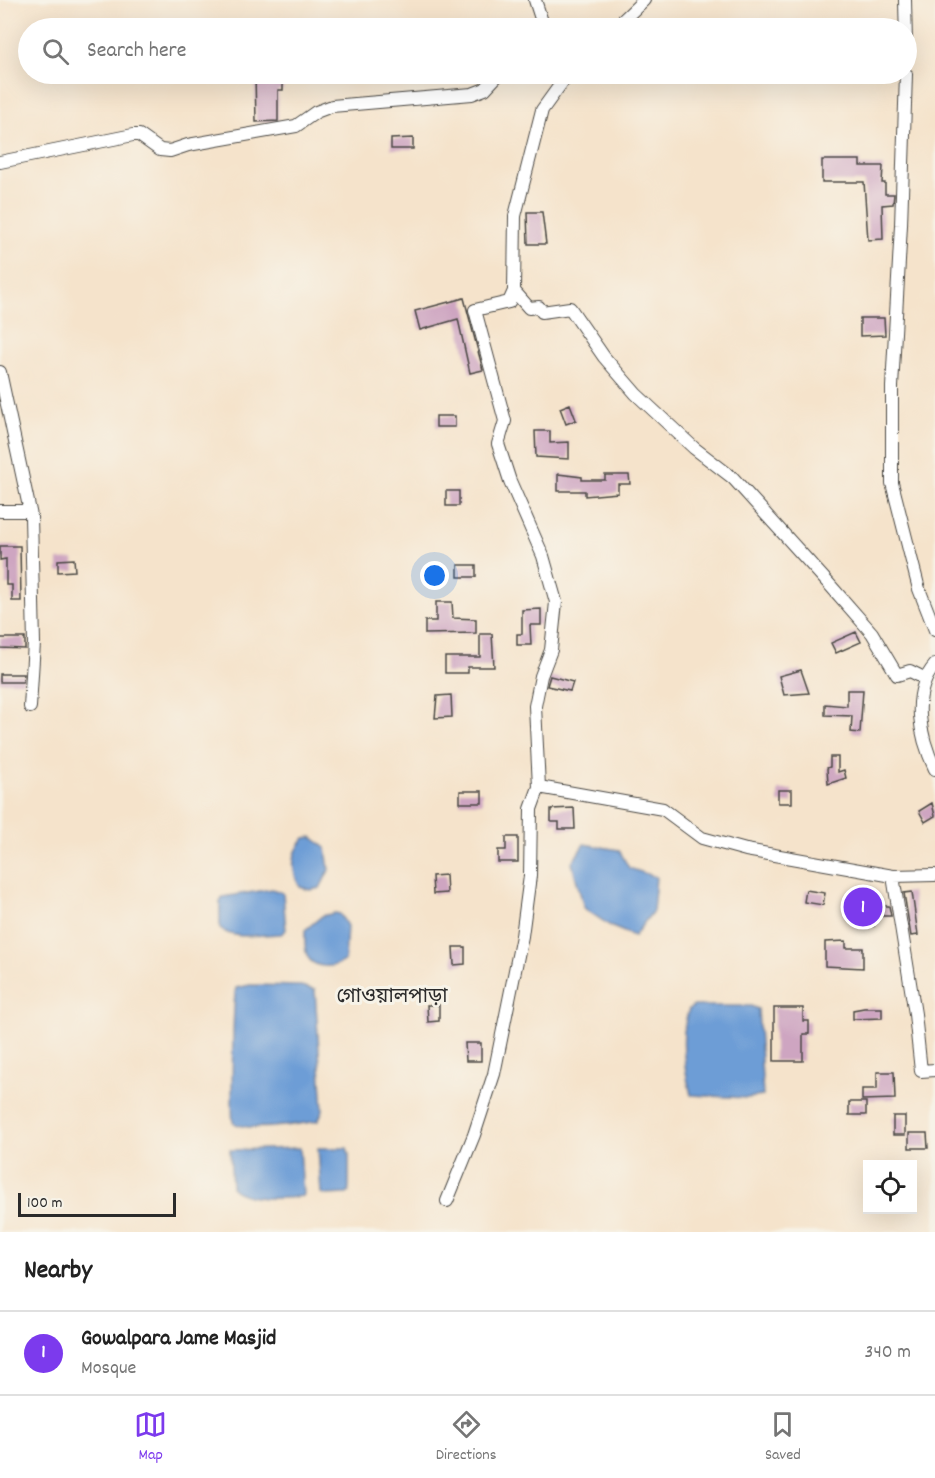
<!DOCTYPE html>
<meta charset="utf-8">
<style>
body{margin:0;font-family:Dekko,"Noto Sans Bengali",sans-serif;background:#f6f6f6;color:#222}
.controls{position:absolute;right:18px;bottom:18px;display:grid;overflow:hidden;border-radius:0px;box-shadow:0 6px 24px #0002}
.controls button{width:54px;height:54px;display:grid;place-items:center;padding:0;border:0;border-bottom:2px solid #e0e0e0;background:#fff;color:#222;font:30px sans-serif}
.scale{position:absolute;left:18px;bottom:15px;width:158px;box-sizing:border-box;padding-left:6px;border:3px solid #2b2b2b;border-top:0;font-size:16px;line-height:21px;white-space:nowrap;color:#2b2b2b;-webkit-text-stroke:4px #f7f3e8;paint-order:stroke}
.you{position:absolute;left:435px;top:576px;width:21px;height:21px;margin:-15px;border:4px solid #fff;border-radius:50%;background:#1a73e8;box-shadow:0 0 0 9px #1a73e833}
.badge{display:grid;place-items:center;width:39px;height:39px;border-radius:50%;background:#7c3aed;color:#fff;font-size:20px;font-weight:700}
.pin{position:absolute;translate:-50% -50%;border:3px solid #fff;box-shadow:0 2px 6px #0006}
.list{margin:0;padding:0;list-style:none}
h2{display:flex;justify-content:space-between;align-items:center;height:78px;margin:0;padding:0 24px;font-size:26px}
h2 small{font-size:20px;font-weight:400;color:#767676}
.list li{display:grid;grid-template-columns:39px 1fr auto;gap:18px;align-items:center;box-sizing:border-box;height:84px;padding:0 24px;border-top:2px solid #e0e0e0}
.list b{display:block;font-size:22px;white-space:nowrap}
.list p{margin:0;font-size:20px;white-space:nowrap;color:#767676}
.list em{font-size:20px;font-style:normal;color:#767676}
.icon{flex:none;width:33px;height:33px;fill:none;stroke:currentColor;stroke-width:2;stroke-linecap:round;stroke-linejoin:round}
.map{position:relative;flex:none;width:935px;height:1232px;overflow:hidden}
.search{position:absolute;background:#fff;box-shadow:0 6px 24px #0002;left:18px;right:18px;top:18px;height:66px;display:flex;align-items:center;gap:15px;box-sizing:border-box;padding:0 21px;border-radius:33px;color:#767676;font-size:22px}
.sheet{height:162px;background:#fff}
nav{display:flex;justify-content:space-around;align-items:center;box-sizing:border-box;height:84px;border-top:2px solid #e0e0e0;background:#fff;font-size:16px;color:#767676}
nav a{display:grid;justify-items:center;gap:3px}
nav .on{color:#7c3aed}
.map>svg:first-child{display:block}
.water{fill:#6d9dd6;stroke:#4c6480;stroke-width:1.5}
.building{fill:#cea5c1}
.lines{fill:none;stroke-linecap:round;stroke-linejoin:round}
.minor-casing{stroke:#494743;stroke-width:14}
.minor{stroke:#fff;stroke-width:12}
.labels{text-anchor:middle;stroke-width:6;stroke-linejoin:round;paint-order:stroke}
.neighbourhood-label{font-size:20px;fill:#2b2b2b;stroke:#f7f3e8}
</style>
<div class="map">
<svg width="935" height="1232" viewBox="0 0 935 1232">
<rect width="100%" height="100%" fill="#f7f3e8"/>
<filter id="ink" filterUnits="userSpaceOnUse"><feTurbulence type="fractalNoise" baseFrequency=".0167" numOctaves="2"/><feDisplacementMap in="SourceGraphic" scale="12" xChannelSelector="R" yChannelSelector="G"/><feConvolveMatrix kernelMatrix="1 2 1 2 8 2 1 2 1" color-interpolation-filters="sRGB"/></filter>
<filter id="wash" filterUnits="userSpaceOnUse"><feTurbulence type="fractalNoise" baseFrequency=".008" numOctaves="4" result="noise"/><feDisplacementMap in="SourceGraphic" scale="24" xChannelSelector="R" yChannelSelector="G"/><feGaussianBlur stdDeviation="1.35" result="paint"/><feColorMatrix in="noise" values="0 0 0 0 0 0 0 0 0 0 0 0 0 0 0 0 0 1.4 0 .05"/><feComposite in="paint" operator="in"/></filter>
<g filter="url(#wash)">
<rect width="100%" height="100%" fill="#f5e3cb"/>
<path class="water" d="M312,837L326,848L329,870L320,888L310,890L300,887C290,869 291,853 305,838Z
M584,844L619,850L629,868L656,877L653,911L634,936L612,927L584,908L572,863Z
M272,889L283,893L286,930L281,934C264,934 232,941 220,928V902L223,897Z
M335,913L340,914L347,926L345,960C334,969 312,969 307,955C304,947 305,938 305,930L322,916Z
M250,985L301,986L315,990L323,1110L318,1121C301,1124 246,1133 233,1122C231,1112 233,995 236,988Z
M694,1006H751L758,1009L763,1096L747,1098L691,1095C684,1068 679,1036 689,1009Z
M300,1148L303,1196C285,1199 246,1201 232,1188L230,1150Z
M318,1148H347L349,1154V1192L347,1194L326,1195L321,1193Z"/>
<g id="blocks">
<path class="building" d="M255,74H283V90H278V121L256,122Z
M413,138V149H391V139Z
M822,160H860V166H883L882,183H885V194H894L893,204L882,205L883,239L868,240L864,182H822Z
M527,212H542L546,244H528Z
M464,298L483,370L470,373L458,319L420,330L415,311Z
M860,318H884L885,335L860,336Z
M570,404L576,420L566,424L560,408Z
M436,416H455V427H436Z
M535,431H550V443L569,442V459L536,457Z
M558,474L582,477V480H605V475H629L630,484H618V493L585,496V491H558Z
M446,491H459V506H446Z
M0,546H20L21,601H12V585H6V559L0,560Z
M74,559L75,571L58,572V560Z
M458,565H476V577H458Z
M436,602H452L453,618L476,619V633L425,634V621H436Z
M541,609V625H530L531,645H517V634H522V610Z
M856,632L861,642L836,653L831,643Z
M480,634H492L494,667H468V673H445V657H480Z
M0,638H25V649L0,648Z
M801,670L809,693L784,695L779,676Z
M0,674H24L23,682H0Z
M550,676L573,682L570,691L547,686Z
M847,690H863L860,733L851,732L852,716L825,715V704L847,706Z
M451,695L452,717L435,718L437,696Z
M830,757H838V772L844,770L846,778L828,784L827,768L830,767Z
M778,790H792V803H778Z
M460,791H482V803H460Z
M932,803L935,816L925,822L919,811Z
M574,808L575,829H559V822H551V809Z
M506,837H518V862H498V850H506Z
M446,875L447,893L433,894L432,876Z
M806,890L825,893L823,905L804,902Z
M912,892L918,935L911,936L904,893Z
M873,894V906H889L891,916H873L874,926H858V895Z
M846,941V948H863V968L825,966V942Z
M453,947H465V964L454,965Z
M427,1005H439V1021L428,1022Z
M774,1008H803V1021H809V1034H803V1061H774Z
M864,1008H882V1018L853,1019V1010Z
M465,1043H481V1061H466Z
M877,1072H894L895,1099L862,1100V1089H877Z
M849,1102H866V1115H849Z
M893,1116H905V1135H893Z
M909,1133H927L928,1148H909Z"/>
</g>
</g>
<g filter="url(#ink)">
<use href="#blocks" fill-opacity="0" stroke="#494743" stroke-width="1.5"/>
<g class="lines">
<g class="minor-casing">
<path id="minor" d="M535,0L544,28
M905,0L906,43
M615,28L644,0
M568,74L542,110L515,216L514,291L509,302L475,310L505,421L498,444L510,481L543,556L556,602L551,650L541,676L535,706L539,787L663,809L702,838L746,850L893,876L935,875
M906,74L901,225L892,387V483L919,589L935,630
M0,162L133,135H139L160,150L170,151L188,145L296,126L316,112L332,106L472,94L485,89L499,74
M514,291L529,308L539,307L542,312L570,308L604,357L636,394L694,448L733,478L829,584L872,633L897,675L910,671L924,678
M0,372L31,516L34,643L30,707
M0,511H30
M935,665C910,694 920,737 935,769
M893,876L915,1014L921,1071L935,1070
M447,1201L474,1135L494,1074L522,936L530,876L531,809L539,787"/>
</g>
<use href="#minor" class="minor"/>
</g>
</g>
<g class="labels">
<g class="neighbourhood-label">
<text x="392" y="1002">গোওয়ালপাড়া</text>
</g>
</g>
</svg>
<div class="controls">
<button><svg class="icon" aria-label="locate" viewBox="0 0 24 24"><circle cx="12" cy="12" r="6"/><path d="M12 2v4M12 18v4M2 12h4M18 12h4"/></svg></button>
</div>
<div class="scale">100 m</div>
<div class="you"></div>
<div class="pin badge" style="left:863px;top:907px">1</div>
<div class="search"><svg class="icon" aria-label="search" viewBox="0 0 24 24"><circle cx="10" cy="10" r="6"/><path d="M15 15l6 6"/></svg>Search here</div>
</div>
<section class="sheet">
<h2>Nearby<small></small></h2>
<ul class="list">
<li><span class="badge">1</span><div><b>Gowalpara Jame Masjid</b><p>Mosque</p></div><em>340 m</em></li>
</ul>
</section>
<nav>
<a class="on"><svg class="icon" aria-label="map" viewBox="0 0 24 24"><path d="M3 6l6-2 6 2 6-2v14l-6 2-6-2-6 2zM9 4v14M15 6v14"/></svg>Map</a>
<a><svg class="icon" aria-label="directions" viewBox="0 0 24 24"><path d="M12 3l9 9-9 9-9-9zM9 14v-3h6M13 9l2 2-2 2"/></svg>Directions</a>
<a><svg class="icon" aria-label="saved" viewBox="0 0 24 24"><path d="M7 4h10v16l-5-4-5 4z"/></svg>Saved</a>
</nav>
